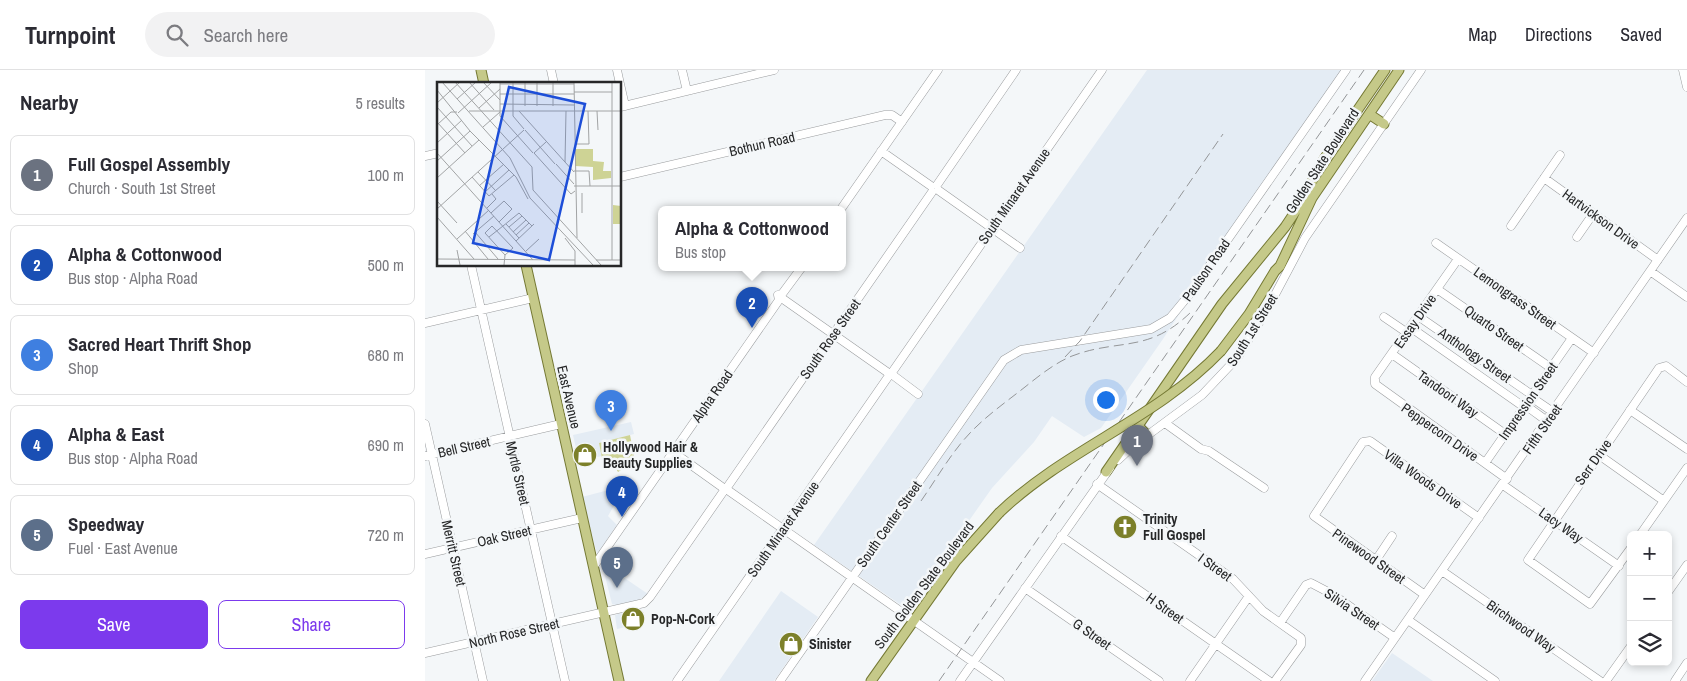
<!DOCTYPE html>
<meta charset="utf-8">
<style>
body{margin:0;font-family:"Archivo Narrow",sans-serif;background:#f2f2f3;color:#2b2b33}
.controls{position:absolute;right:15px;bottom:15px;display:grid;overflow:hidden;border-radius:8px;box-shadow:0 2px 8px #0003}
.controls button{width:45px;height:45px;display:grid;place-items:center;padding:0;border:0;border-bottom:1px solid #e1e1e2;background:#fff;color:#2b2b33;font:25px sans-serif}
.you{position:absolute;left:680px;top:329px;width:18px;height:18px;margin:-12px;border:4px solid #fff;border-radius:50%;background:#1a73e8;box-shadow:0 0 0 8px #1a73e833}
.badge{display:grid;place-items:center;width:32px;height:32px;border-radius:50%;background:#7c3aed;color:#fff;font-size:16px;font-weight:700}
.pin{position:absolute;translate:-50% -41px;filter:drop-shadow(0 1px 2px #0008)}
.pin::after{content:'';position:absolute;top:26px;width:18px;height:15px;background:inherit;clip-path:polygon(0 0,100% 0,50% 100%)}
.popup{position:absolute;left:233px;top:136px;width:188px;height:65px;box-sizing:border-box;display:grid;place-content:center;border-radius:8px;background:#fff;filter:drop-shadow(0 1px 4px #0005);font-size:16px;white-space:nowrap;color:#7c7c81}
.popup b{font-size:19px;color:#2b2b33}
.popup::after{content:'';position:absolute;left:50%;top:100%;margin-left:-10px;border:10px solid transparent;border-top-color:#fff}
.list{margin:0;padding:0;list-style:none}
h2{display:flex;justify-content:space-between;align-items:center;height:65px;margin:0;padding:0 20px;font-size:21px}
h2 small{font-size:16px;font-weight:400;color:#7c7c81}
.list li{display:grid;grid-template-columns:32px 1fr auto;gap:15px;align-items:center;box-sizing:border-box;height:80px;margin:0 10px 10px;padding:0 10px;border:1px solid #e1e1e2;border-radius:8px}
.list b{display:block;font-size:19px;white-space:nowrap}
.list p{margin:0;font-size:16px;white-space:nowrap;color:#7c7c81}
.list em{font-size:16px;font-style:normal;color:#7c7c81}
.actions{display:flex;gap:10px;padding:15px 20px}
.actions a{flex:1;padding:11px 0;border:1px solid #7c3aed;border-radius:8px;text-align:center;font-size:18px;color:#7c3aed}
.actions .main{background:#7c3aed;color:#fff}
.icon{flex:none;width:28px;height:28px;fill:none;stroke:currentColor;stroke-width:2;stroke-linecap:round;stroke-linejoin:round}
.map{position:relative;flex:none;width:1262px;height:611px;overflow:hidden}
header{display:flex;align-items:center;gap:30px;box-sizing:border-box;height:70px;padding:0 25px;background:#fff;border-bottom:1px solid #e1e1e2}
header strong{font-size:24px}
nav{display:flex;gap:28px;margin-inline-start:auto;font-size:18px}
.search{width:350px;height:45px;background:#f2f2f3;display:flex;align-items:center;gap:12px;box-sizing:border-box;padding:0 18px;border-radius:28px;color:#7c7c81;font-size:19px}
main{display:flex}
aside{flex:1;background:#fff}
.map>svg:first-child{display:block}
.built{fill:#e4ecf4}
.green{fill:#ced395}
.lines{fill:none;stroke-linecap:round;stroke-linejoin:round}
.minor-casing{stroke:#9a9c9e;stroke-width:9}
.major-casing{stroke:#757934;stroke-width:11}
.minor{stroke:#fff;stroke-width:8}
.major{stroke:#c5c989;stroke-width:9}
.rail{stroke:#949698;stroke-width:1;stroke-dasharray:10 5;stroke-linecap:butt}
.major-bridge-casing{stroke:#757934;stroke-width:11;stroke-linecap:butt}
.major-bridge{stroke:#c5c989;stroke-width:9}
.labels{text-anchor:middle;stroke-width:5;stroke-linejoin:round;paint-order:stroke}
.street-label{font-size:14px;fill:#262728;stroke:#f4f7f9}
.poi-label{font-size:14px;font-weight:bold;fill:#262728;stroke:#f4f7f9;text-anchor:start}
.inset-road{fill:none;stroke:#a2a4a5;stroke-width:1}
.view{fill:#1d4ed8;fill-opacity:0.15;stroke:#1d4ed8;stroke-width:2.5}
.inset-edge{fill:none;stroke:#262728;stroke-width:2.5}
</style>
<header>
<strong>Turnpoint</strong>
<div class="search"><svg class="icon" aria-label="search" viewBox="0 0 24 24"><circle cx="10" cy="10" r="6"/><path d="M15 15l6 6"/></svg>Search here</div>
<nav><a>Map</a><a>Directions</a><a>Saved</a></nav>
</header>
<main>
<aside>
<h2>Nearby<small>5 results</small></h2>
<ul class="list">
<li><span class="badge" style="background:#6b7280">1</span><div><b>Full Gospel Assembly</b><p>Church · South 1st Street</p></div><em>100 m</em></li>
<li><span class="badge" style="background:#1a4fb4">2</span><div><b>Alpha &amp; Cottonwood</b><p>Bus stop · Alpha Road</p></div><em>500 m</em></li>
<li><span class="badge" style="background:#3f7fe0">3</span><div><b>Sacred Heart Thrift Shop</b><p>Shop</p></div><em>680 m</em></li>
<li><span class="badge" style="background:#1a4fb4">4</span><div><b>Alpha &amp; East</b><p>Bus stop · Alpha Road</p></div><em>690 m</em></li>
<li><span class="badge" style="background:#5c6f8a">5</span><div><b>Speedway</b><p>Fuel · East Avenue</p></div><em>720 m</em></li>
</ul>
<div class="actions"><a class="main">Save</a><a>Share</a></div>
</aside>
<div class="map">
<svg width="1262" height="611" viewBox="0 0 1262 611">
<rect width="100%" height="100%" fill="#f4f7f9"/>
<path class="built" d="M722,0H918L839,114L738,269L676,358L659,367L627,346L609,372L567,418L482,539L389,475Z
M206,352L209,364L174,373L177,386L154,391L148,365Z
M191,418L194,433L190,434L183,446L192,455L172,484L157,427Z
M183,483L204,497L198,507L223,524L214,530L191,535L187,534L177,494Z
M356,521L393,547L349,611H294Z
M215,538L218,553L192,559L190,545Z
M967,583L1008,611H947Z"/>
<path class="green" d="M205,365L210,391L193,402L189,395L179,398L174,373Z"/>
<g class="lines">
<g class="minor-casing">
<path id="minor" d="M126,0L129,14
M192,0L195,14
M257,0L262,21
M1258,0L1262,17
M195,14L200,36
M195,37L349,0
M456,81L506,116
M0,86L14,83
M195,107L460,45H467L477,52
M1119,108L1233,190
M512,115L591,0
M513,120L595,178
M416,139L513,0
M1086,156L1135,85
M1152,167L1168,144
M1011,173L1169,283
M1033,189L950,307V314L1082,409
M46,195L140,611
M1225,201L1262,227
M1012,219L1126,298
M358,229L462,302
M993,246L1107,325
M959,247L981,262
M0,253L108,228
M985,257L1099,337
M967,284L1080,364
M468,301L677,0
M469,306L493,324
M1106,327L1128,342
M1100,335L1122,351
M1205,340L1262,379
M740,353L776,379L784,381L839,418
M0,354L58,611
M248,382L297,417
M1174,385L1239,431
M0,386L136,354
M693,390L708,376L777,325L813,287L843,238L880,168L996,0
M1060,393L1147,268
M672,414L808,509L838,541L876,568V575L850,611
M1078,415L1194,496
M303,416L507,122
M304,421L575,611
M1215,465L1262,398
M636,466L844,611
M1206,478L1165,534L1103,490L1234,298L1241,296L1262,312
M0,484L157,448
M951,490L967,466
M169,496L354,230L353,225L357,224L377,197
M1017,501L1175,611
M600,518L734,611
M1243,522L1262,495
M1000,525L889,446L938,372L945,371L1054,448
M983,550L1070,611
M855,553L881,515L886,513L907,524L970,568
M0,583L219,533L225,527L298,422
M252,611L463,307
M355,611L579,290L596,280L726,259L745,248L764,225L921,0
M535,611L685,398
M765,611L824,526
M940,611L1262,148
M1181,611L1206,576
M1250,611L1262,593"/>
</g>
<g class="major-casing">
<path id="major" d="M56,0L59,14
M944,44L959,54
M872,140L899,89L960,0
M101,195L194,611
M796,281L824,244L850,201L855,196L887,128L974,0
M714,352L715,358L722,365
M681,402L797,234L860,157L874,136
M446,611L531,491L574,443"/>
</g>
<use href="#minor" class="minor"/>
<use href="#major" class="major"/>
<path class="rail" d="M640,287L655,271L798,64
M496,431C512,408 526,383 545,363C561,346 581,332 600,317C615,305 630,293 647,286C694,268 723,284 766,242
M514,611L939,0"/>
<g class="major-bridge-casing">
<path id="major-bridge" d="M574,443C642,378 730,350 796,281"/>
</g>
<use href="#major-bridge" class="major-bridge"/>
</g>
<defs>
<g id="shop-disc" transform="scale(1.25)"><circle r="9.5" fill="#7c802a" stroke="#f4f7f9"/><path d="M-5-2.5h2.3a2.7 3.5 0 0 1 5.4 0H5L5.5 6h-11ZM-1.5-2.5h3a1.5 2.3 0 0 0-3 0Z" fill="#fff"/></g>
<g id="church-disc" transform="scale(1.25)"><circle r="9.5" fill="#7c802a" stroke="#f4f7f9"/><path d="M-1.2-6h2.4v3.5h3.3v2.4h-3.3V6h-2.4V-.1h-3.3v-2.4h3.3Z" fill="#fff"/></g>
</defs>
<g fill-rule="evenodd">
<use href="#shop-disc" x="160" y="385"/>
<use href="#church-disc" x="700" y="457"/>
<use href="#shop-disc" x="208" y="549"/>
<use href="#shop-disc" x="366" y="574"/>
</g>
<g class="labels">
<g class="street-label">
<text transform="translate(337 74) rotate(-13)" y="5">Bothun Road</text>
<text transform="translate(897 91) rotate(-57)" y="5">Golden State Boulevard</text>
<text transform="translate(589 126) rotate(-55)" y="5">South Minaret Avenue</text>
<text transform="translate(1176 149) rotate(36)" y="5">Hartvickson Drive</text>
<text transform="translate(781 200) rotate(-55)" y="5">Paulson Road</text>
<text transform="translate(1090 228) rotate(35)" y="5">Lemongrass Street</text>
<text transform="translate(990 251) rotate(-55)" y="5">Essay Drive</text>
<text transform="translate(1069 258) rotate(35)" y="5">Quarto Street</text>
<text transform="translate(827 260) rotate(-58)" y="5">South 1st Street</text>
<text transform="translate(405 269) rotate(-55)" y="5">South Rose Street</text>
<text transform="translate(1050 285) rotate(35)" y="5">Anthology Street</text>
<text transform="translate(1023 324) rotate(35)" y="5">Tandoori Way</text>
<text transform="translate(287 326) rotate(-55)" y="5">Alpha Road</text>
<text transform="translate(144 327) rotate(77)" y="5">East Avenue</text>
<text transform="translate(1103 331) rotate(-55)" y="5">Impression Street</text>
<text transform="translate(1117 359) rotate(-55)" y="5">Fifth Street</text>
<text transform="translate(1015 362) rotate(35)" y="5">Peppercorn Drive</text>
<text transform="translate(39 377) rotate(-13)" y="5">Bell Street</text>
<text transform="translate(1168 392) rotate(-55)" y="5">Serr Drive</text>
<text transform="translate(93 403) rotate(77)" y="5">Myrtle Street</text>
<text transform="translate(998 409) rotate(35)" y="5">Villa Woods Drive</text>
<text transform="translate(464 454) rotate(-55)" y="5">South Center Street</text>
<text transform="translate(1136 455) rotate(35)" y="5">Lacy Way</text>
<text transform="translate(358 459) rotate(-55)" y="5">South Minaret Avenue</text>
<text transform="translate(79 466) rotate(-13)" y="5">Oak Street</text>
<text transform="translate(29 483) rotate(77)" y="5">Merritt Street</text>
<text transform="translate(944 486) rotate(35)" y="5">Pinewood Street</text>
<text transform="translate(790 497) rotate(35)" y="5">I Street</text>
<text transform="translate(499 515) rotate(-53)" y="5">South Golden State Boulevard</text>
<text transform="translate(740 538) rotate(35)" y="5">H Street</text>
<text transform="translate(927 539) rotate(34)" y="5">Silvia Street</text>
<text transform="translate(1096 556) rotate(35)" y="5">Birchwood Way</text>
<text transform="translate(89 563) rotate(-13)" y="5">North Rose Street</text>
<text transform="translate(667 564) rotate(35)" y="5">G Street</text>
</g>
<g class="poi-label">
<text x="178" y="382">Hollywood Hair &amp;<tspan x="178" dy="16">Beauty Supplies</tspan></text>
<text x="718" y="454">Trinity<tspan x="718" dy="16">Full Gospel</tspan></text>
<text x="226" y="554">Pop-N-Cork</text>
<text x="384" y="579">Sinister</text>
</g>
</g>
<g transform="translate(12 12)">
<rect width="184" height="184" fill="#f4f7f9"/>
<path d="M138,67H156V79L167,80L166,89H174V96L156,98V85L138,84ZM176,123L184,124V142H176Z" fill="#ced395"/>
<path class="inset-road" d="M5,0L73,76L93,116L156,183M18,0L95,85L96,108L164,183M32,0L57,28M46,0L63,18M63,0V34L96,71M76,0V34L87,47M137,0L140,156M175,0V178M63,2H137M0,8L33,49L79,95L91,117M137,10H175M63,12H137M20,17L39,0M0,21L23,0M63,22L137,23M88,24V1M100,24V1M116,24V1M0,25L35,64M42,26L63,7M32,29H184M82,29L137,90M160,29L161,48M21,31L55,0M0,40L28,71M0,43L14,30H20M46,45L63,30M88,48L118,82M0,61L25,38M138,62H152L151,29M0,71L96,178M97,71L134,112L138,109M97,71L109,60M0,79L33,49M128,80L129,29M119,82L137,102M137,89H152L153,104M41,90L59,109M35,95L52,114L77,93M0,96L42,58M42,104L67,82M137,104H184M48,110L72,88M145,111V131M0,119L20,141M50,126L59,117L55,112M0,127L87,48M54,131L67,119L75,127L62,140M0,135L37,177M69,142L82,156M66,144L82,131L95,144M72,145L85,134M28,149L51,177M38,150L61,177M76,150L89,138M36,152L57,134M79,153L92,141M52,155L66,144M128,156L138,169V183M20,157L52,128M79,159L97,142M20,168L23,183M89,169L102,157M0,177L138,178M159,178H184M67,183L68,173L48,151L55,144L76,166L68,173"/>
<path class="view" d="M72,5L148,22L112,178L36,161Z"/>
<rect width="184" height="184" class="inset-edge"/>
</g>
</svg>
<div class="controls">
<button>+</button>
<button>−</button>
<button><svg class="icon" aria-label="layers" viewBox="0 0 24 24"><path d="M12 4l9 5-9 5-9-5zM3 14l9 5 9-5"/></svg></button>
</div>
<div class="you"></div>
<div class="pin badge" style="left:712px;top:396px;background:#6b7280">1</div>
<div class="pin badge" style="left:327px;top:258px;background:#1a4fb4">2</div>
<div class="popup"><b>Alpha &amp; Cottonwood</b>Bus stop</div>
<div class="pin badge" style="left:186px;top:361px;background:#3f7fe0">3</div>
<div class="pin badge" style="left:197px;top:447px;background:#1a4fb4">4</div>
<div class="pin badge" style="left:192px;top:518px;background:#5c6f8a">5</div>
</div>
</main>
